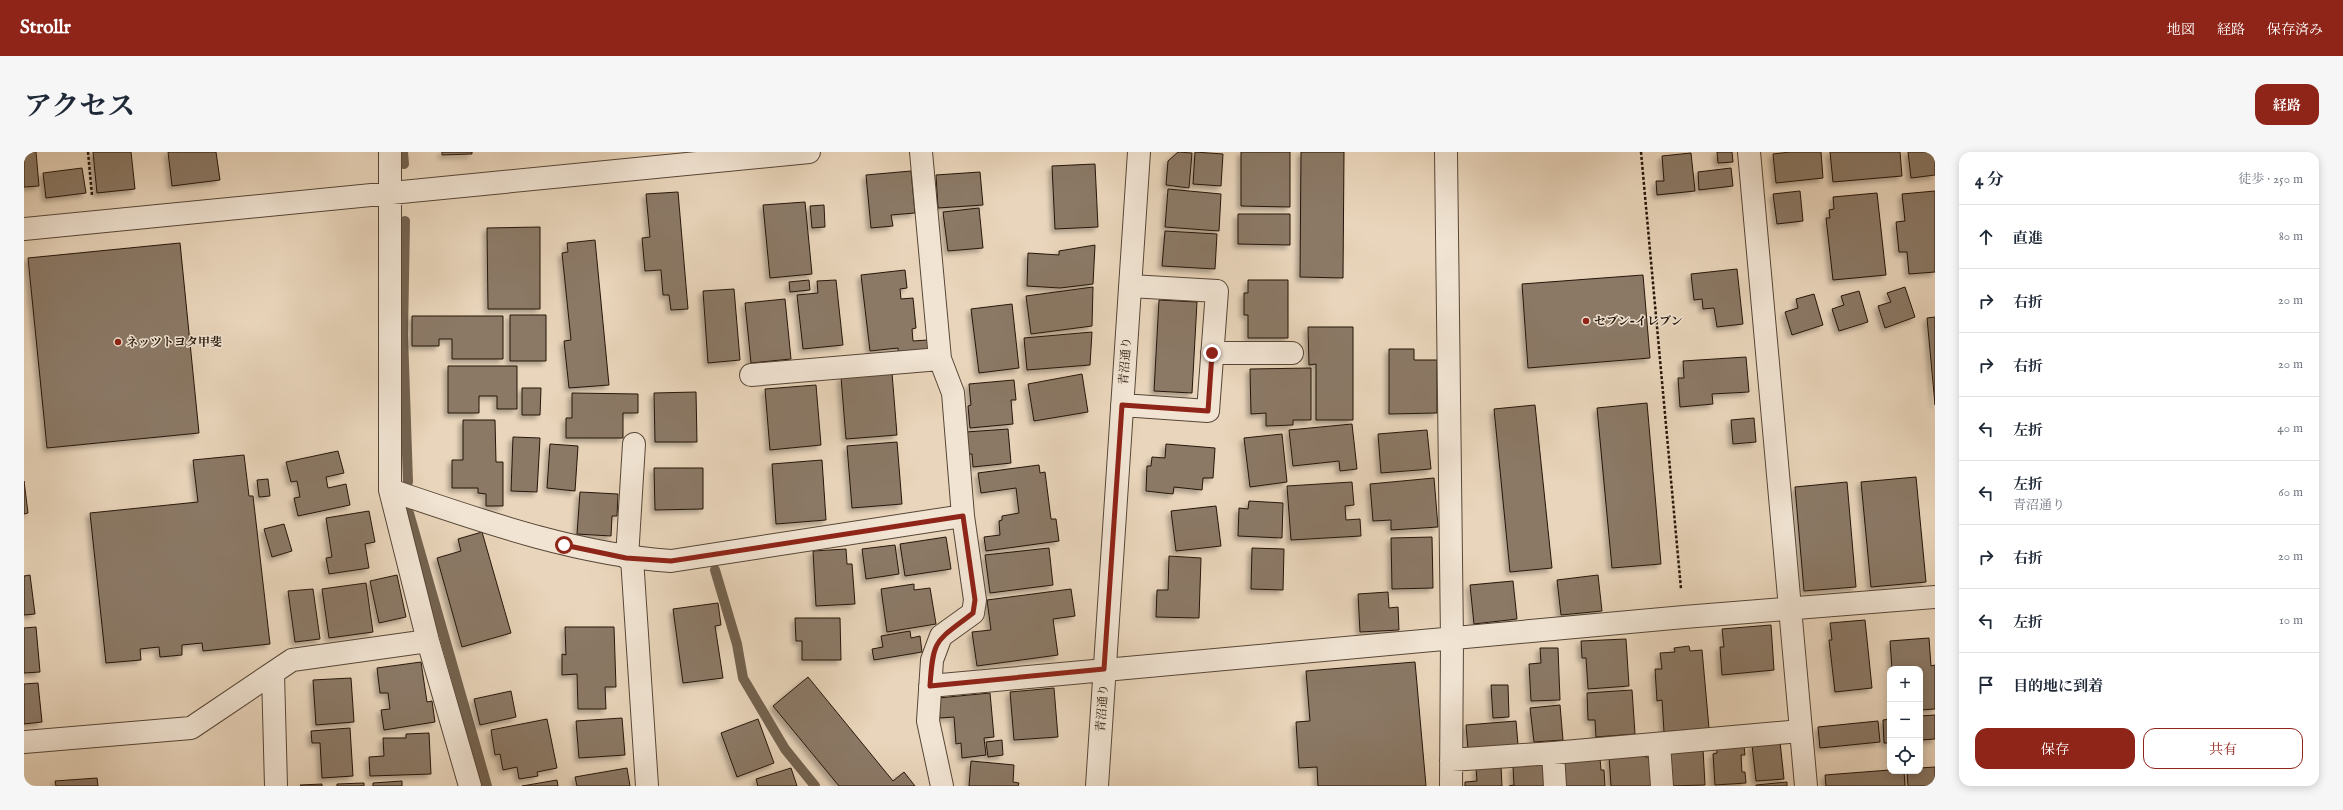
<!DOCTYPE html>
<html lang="ja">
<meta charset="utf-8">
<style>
body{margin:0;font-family:"IM FELL English","Noto Serif JP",serif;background:#f6f6f7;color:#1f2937}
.controls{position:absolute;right:12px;bottom:12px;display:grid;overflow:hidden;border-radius:8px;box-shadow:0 2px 10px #0003}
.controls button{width:36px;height:36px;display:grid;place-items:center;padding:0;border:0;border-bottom:1px solid #e0e1e3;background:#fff;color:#1f2937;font:20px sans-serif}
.stop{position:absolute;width:12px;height:12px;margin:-9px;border:3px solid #8f2418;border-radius:50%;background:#fff}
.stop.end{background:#8f2418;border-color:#fff;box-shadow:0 1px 4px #0008}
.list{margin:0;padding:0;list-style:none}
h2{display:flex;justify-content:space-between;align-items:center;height:52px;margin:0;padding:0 16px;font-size:17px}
h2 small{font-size:13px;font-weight:400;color:#747a83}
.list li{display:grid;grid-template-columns:26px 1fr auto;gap:12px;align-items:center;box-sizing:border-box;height:64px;padding:0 16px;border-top:1px solid #e0e1e3}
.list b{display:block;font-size:15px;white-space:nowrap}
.list p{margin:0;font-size:13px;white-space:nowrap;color:#747a83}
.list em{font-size:13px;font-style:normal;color:#747a83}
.actions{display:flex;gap:8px;padding:12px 16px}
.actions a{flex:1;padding:9px 0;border:1px solid #8f2418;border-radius:12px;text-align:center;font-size:14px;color:#8f2418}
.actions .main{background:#8f2418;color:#fff}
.icon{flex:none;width:22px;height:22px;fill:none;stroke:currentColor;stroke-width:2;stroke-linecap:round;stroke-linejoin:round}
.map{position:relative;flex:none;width:1911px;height:634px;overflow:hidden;border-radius:12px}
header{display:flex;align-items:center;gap:24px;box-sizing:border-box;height:56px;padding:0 20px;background:#8f2418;color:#fff}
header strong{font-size:19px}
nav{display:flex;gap:22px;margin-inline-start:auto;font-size:14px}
.intro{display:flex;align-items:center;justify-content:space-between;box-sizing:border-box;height:96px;padding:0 24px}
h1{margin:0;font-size:28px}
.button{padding:10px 18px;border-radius:12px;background:#8f2418;color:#fff;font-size:14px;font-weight:700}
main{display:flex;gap:24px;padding:0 24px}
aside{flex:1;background:#fff;border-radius:12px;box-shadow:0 2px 10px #0003}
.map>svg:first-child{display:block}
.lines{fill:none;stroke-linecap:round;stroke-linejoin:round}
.stream{stroke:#73624f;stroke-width:10}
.building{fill:#8b7966;stroke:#261609;filter:url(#shadow)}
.minor-casing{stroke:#574636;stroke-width:24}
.path{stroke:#261609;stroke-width:2.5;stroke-dasharray:3 2;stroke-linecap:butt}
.minor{stroke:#f1e4d3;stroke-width:22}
.route{stroke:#8f2418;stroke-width:5}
.poi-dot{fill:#8f2418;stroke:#f1e4d3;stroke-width:1.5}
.labels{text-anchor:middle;stroke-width:3;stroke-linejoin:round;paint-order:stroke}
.poi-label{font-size:12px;font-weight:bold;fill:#261609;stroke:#f1e4d3;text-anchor:start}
.street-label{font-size:12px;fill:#261609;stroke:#f1e4d3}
</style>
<header>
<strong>Strollr</strong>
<nav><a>地図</a><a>経路</a><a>保存済み</a></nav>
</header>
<div class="intro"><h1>アクセス</h1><a class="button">経路</a></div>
<main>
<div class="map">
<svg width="1911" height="634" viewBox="0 0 1911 634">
<defs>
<filter id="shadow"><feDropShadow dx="-3.5" dy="3.5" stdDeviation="2" flood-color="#0004"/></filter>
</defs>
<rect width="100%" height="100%" fill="#e9d5bb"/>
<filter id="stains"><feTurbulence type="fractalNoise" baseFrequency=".005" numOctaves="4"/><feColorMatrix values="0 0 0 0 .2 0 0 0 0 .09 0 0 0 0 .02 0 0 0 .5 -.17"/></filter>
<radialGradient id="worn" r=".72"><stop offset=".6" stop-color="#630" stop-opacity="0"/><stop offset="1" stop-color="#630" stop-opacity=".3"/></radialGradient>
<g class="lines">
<path class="stream" d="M379,0L380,12
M381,69L379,183L384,330
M385,361L463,634
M691,418L713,492L719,526L761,597L791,634"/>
</g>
<path class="building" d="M0,0H12L15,34L0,35Z
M69,0H107L111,37L73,41Z
M144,0H192L196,28L148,34Z
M418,0H448V2L418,3Z
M1154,0L1168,1L1165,36L1142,33L1144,9Z
M1171,0L1199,2L1197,34L1169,32Z
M1217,0H1266V55L1217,54Z
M1277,0H1320L1319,126L1276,125Z
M1693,0H1708L1709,10L1694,11Z
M1766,0H1797L1799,26L1752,31L1749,2Z
M1806,0H1876L1878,24L1809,30Z
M1884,0H1911V23L1887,26Z
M1667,1L1671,39L1633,43L1632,29H1640L1638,4Z
M1071,12L1074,75L1031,77L1028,14Z
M58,16L62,41L22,46L19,21Z
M1707,16L1709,34L1675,38L1674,20Z
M887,19L891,61L867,63L869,74L847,76L842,23Z
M956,20L959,53L914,56L912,23Z
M1144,37L1197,42L1195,79L1141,75Z
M1776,39L1779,69L1753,72L1749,42Z
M1911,39V120L1885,122L1883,100H1875L1872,70L1881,69L1878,42Z
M654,40L664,157L647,158L645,143H639L637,118L621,119L618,86L626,85L622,42Z
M1853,41L1862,123L1809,128L1802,66H1806L1805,58L1810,57L1809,45Z
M781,50L788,122L746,126L739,53Z
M800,53L801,75L788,76L786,54Z
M955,56L959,96L924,99L919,60Z
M1214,62H1266V93L1214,92Z
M516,75V157H464L463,76Z
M1141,79L1193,82L1191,117L1138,114Z
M571,88L585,233L545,236L540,189L547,188L538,101L544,100L543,91Z
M156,91L175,281L23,296L4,106Z
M1071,93L1069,132L1036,136L1003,134L1004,101L1035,103V99Z
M1713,117L1719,172L1693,175L1690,156L1679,157L1678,147L1670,148L1667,122Z
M881,118L883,136L876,137L877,147L889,146L892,176L888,177L889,189L904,188L906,201L875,205L874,196L846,199L837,123Z
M1619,123L1626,206L1504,216L1498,132Z
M785,128L786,138L766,140L765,130Z
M812,128L819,193L779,197L773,143L794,141L793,129Z
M1224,128H1264V186H1224V163H1220V141H1224Z
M1069,135L1068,174L1007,182L1002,144Z
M1881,135L1891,165L1861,176L1854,154L1867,150L1863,141Z
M710,137L716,208L684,211L679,139Z
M1835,139L1844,170L1815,179L1808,157L1820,153L1817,144Z
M1790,142L1799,173L1768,183L1761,160L1774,156L1772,147Z
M761,147L767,207L727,211L721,151Z
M1135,148L1173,150L1168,241L1130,239Z
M988,152L995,216L955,221L947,157Z
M486,163H522V209H486Z
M388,164H479V207H428V187H415V194H388Z
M1911,165V253L1903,166Z
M1284,175H1329V268H1292V212L1285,213Z
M1068,180L1066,213L1003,218L1000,186Z
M1365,197H1390V208H1413V261L1365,262Z
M1722,205L1725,240L1688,242L1689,252L1656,255L1654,226H1660L1659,209Z
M424,214H493V257H473V244H455V261H424Z
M1287,216V268H1269V273L1242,274V261L1227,262L1226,217Z
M868,221L873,283L822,287L817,225Z
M1058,222L1064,260L1010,269L1004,232Z
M990,228L992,248H987L989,272L946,276L944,254L947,253L945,232Z
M792,233L797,293L746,298L741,237Z
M498,236H517L516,263H498Z
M672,240L673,290H631L630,241Z
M548,241L614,242V261H599V286H542V266H548Z
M1623,251L1637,412L1588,416L1573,256Z
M1511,253L1528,416L1486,420L1470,257Z
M1730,266L1732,290L1709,292L1707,268Z
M439,268H471L472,310H479V354H462V342L454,341V336H428V308H439Z
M1328,272L1333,317L1316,319L1315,309L1269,314L1265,278Z
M984,277L987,311L949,315L948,302H944L942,280Z
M1403,278L1407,317L1357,321L1354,282Z
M1258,282L1263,330L1226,335L1220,286Z
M489,285L516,286L513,340L487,339Z
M873,290L878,352L828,356L823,294Z
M526,292L554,294L551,339L523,336Z
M1142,292L1191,296L1189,326H1179L1178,338L1150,335L1149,342L1122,339L1123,314H1127L1128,305L1141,306Z
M314,299L320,321L302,325L304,336L322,332L326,353L274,364L270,346L276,345L273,329L267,330L262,310Z
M220,303L225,344H229L246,492L179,499L178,491L158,493V503L136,505L135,495L116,497L117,508L82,511L66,361L174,350L169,308Z
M798,308L802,368L752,372L748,312Z
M1015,313L1016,321L1021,320L1027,367H1032L1035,389L962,399L960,385L976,383L975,369L978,368V364L995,361L992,336L957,341L954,321Z
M630,316H679V357L631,358Z
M1892,325L1902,430L1847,435L1837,330Z
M1410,326L1414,375L1367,378V368L1349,369L1346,332Z
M244,327L246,344L235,345L233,328Z
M0,329L4,361L0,362Z
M1328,330L1330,353L1321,354L1322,368L1336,367L1337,384L1267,388L1263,334Z
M1823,330L1832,435L1780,439L1771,335Z
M556,340L594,342L593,364H588L587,384L553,382Z
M1225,349L1259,351L1258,386L1214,384L1215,356L1224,357Z
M1192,354L1197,394L1152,399L1147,359Z
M345,359L351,390L341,392L345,416L305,422L302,406L308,405L302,366Z
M260,372L268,399L248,405L240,377Z
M458,380L487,481L438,495L413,406L437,399L434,387Z
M922,385L927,417L881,424L876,392Z
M1408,385L1409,436L1368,437L1367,386Z
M871,393L875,422L842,427L838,397Z
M1025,396L1029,433L966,441L961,403Z
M1228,396L1260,397L1259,438L1227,437Z
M822,397L823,412H828L831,452L792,454L789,399Z
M1145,404L1177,406L1175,466L1132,465L1133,438H1144Z
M6,423L11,462L0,463V424Z
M373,423L382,465L355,471L346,429Z
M1574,423L1578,459L1537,463L1533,428Z
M1489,429L1493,467L1450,472L1446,433Z
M342,431L349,480L305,486L298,437Z
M890,432V438L906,436L912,472L863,480L857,437Z
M289,437L296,487L271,490L264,439Z
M1047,437L1051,464L1029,467L1034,503L953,514L948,480L967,478L963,448Z
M1364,440L1365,456L1374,455L1375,478L1336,480L1334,442Z
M694,451L697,473L691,474L699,526L659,531L649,457Z
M771,466H816L817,508H778V489H772Z
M1841,468L1848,536L1811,540L1805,488H1808L1806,471Z
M1747,473L1750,518L1698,523L1696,495H1700L1698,477Z
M12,475L16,520L0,521V476Z
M541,475H590L592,535H581L582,557H554L553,522L538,523V502L542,503Z
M886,479L887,486L896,484L898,500L850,508L848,497L859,495L857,484Z
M1905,486L1907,514L1911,513V557L1896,558V517H1868L1866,489Z
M1602,487L1605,534L1564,537L1562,506H1558L1557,489Z
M1665,494L1666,499L1678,498L1685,576L1640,580L1638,548L1633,549L1631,517H1638L1636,501L1651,500L1650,496Z
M1516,496H1534L1536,548L1507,549L1505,512L1517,511Z
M397,510L403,550L408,549L411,570L360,578L357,558L366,557L364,541H356L353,516Z
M1391,510L1402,634H1294L1293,615L1275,616L1272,570L1286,569L1282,519Z
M784,525L869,629L880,620L891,634H815L749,554Z
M327,526L330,570L292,573L289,528Z
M14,531L18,570L0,572V532Z
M1467,533H1484L1485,565L1469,566Z
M1030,536L1034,585L990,588L986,540Z
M1608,538L1611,582L1572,585L1571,568H1564L1563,541Z
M487,539L492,565L456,573L450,547Z
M966,541L970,585L960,586L962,603L938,606L937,591L932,592L930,565L916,566L914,546Z
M1536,553L1539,588L1510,590L1506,556Z
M1911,563V587L1896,588V564Z
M598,566L601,603L555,606L552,569Z
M523,567L533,616L513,620L514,624L495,627L493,615L479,618L476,602L471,603L467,578Z
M734,567L750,611L713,625L697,581Z
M1866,567V591H1860L1859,568Z
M1492,569L1494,593L1444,597L1442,573Z
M1854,569L1856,590L1796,596L1794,575Z
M326,576L329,624L298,626L296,591H288L287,579Z
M405,581L407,622L346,624L345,605L360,604L359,586H382V582Z
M978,588L979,603L964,605L962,590Z
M1756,590L1760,627L1732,629L1728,593Z
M1720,594L1721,603H1717L1718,620H1721L1722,631L1691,633L1689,602L1693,601V596Z
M1679,597L1681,633L1645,634L1643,599Z
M1621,602V605H1628L1631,634H1587L1585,604Z
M1576,606L1577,618H1580L1581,634H1539L1537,609Z
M947,609L990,613L989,630L995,631L994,634H945Z
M1522,612L1524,634H1485L1490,633L1489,615Z
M1477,614L1478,634H1441V630L1453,629L1452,616Z
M1911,615V634H1884L1883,619H1896V616Z
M603,616L606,634H553L551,625Z
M767,616L773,634H734L732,627Z
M1866,618L1880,619L1881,634H1802L1801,623Z
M73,626L74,634H32L31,629Z
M533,628L534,634H498Z
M378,629V634H349V631Z
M1763,630V634H1732V633Z
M340,631V634H313V632Z
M298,632V634H277L276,633Z"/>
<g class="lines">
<g class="minor-casing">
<path id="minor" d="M366,0V338L404,489L446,634
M1422,0L1428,488L1427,634
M1725,0L1782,634
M0,77L785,0
M1188,201H1268
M727,223L916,207
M1098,253L1184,259L1193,139L1106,134
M366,338C458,369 550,402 647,409L939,364L929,241L916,207L897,0
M603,406L610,292
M608,406L623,634
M249,522L252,634
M906,534L1660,465L1911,445
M0,590L167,576L268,508L404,489
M1635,592L1638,634
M1529,601L1531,634
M1427,608L1529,601L1777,579
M918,634L904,569L908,508L917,484L949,461L951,448L939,364
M1073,634L1115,0"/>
</g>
<path class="path" d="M64,0L68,43
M1617,0L1657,437"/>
<use href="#minor" class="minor"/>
</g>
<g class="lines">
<path class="route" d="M540,393L602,406L647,409L939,364L951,448L949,461C912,490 909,485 906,534L1080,517L1098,253L1184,259L1188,201"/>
</g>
<g class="poi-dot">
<circle cx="1562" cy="169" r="4"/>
<circle cx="94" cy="190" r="4"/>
</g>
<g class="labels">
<g class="poi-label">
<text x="1570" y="173">セブン-イレブン</text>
<text x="102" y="194">ネッツトヨタ甲斐</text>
</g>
<g class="street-label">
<text transform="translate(1101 209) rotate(-86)" y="4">青沼通り</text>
<text transform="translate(1078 556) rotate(-86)" y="4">青沼通り</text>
</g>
</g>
<rect width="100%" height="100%" filter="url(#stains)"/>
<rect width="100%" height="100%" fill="url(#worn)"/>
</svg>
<div class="controls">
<button>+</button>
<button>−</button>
<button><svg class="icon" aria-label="locate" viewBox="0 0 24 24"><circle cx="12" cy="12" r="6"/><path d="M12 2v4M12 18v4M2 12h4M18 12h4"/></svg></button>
</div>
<div class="stop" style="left:540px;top:393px"></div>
<div class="stop end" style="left:1188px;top:201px"></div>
</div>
<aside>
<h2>4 分<small>徒歩 · 250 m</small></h2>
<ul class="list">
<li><svg class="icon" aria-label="ahead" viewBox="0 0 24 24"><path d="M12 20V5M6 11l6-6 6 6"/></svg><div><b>直進</b></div><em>80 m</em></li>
<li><svg class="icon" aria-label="right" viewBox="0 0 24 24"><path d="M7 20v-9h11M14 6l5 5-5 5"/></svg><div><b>右折</b></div><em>20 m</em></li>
<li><svg class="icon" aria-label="right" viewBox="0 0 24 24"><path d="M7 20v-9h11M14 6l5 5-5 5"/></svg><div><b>右折</b></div><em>20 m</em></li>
<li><svg class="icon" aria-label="left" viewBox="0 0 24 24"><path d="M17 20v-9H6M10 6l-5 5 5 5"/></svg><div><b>左折</b></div><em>40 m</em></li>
<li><svg class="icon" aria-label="left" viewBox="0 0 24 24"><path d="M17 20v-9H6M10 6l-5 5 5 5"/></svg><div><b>左折</b><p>青沼通り</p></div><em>60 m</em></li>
<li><svg class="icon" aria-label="right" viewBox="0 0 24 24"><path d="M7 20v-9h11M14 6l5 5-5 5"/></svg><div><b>右折</b></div><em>20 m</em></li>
<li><svg class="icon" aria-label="left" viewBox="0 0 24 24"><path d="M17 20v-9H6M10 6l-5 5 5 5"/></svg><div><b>左折</b></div><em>10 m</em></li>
<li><svg class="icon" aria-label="arrive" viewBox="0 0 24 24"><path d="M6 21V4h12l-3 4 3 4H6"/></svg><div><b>目的地に到着</b></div></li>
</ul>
<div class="actions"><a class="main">保存</a><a>共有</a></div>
</aside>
</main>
